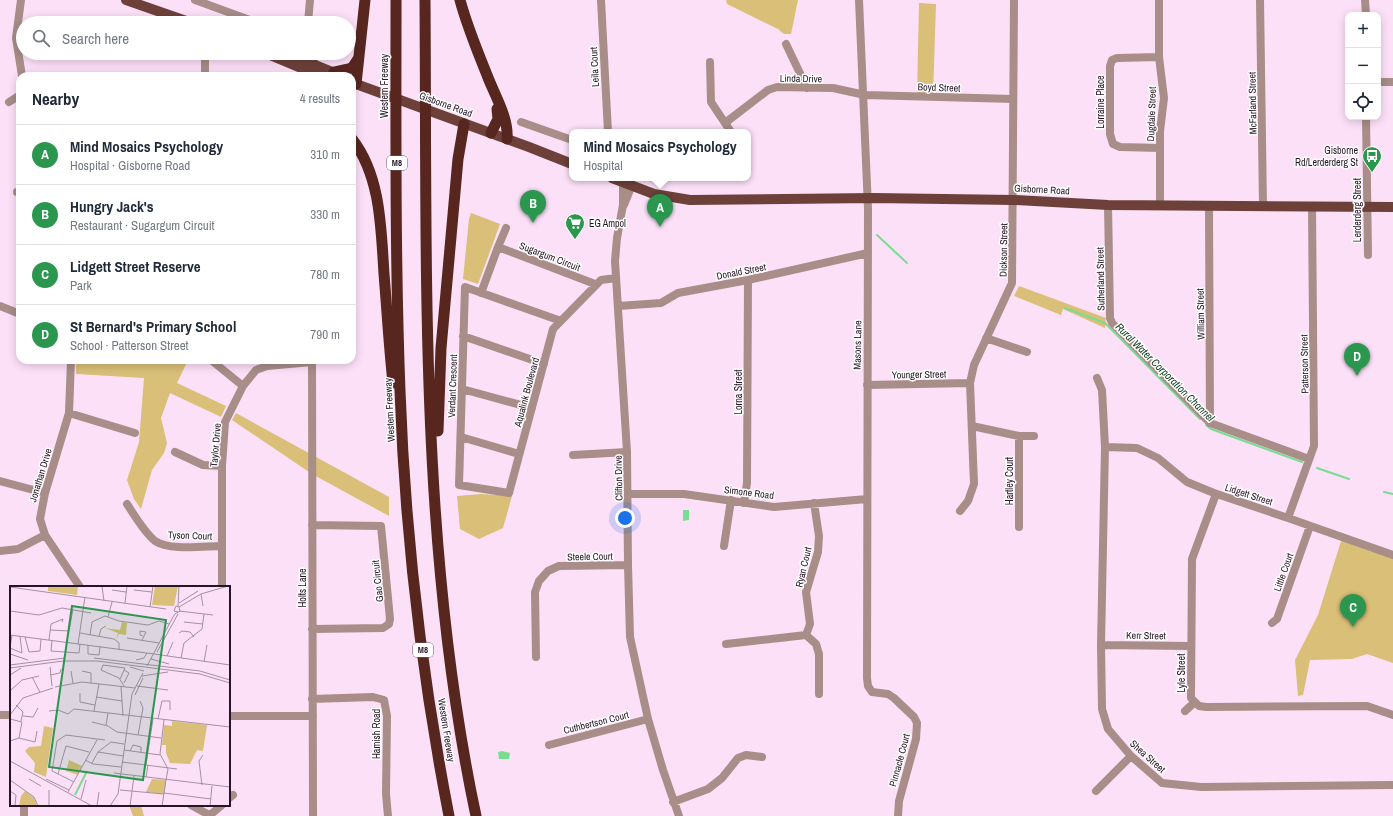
<!DOCTYPE html>
<meta charset="utf-8">
<style>
body{margin:0;font-family:"Archivo Narrow",sans-serif;background:#f2f2f3;color:#1f2937}
.controls{position:absolute;right:12px;top:12px;display:grid;overflow:hidden;border-radius:8px;box-shadow:0 2px 10px #0003}
.controls button{width:36px;height:36px;display:grid;place-items:center;padding:0;border:0;border-bottom:1px solid #e0e1e3;background:#fff;color:#1f2937;font:20px sans-serif}
.you{position:absolute;left:625px;top:518px;width:14px;height:14px;margin:-10px;border:3px solid #fff;border-radius:50%;background:#1a73e8;box-shadow:0 0 0 6px #1a73e833}
.badge{display:grid;place-items:center;width:26px;height:26px;border-radius:50%;background:#2b964e;color:#fff;font-size:13px;font-weight:700}
.pin{position:absolute;translate:-50% -33px;filter:drop-shadow(0 1px 2px #0008)}
.pin::after{content:'';position:absolute;top:21px;width:14px;height:12px;background:inherit;clip-path:polygon(0 0,100% 0,50% 100%)}
.popup{position:absolute;left:569px;top:129px;width:182px;height:52px;box-sizing:border-box;display:grid;place-content:center;border-radius:8px;background:#fff;filter:drop-shadow(0 1px 3px #0005);font-size:13px;white-space:nowrap;color:#747a83}
.popup b{font-size:15px;color:#1f2937}
.popup::after{content:'';position:absolute;left:50%;top:100%;margin-left:-8px;border:8px solid transparent;border-top-color:#fff}
.list{margin:0;padding:0;list-style:none}
h2{display:flex;justify-content:space-between;align-items:center;height:52px;margin:0;padding:0 16px;font-size:17px}
h2 small{font-size:13px;font-weight:400;color:#747a83}
.list li{display:grid;grid-template-columns:26px 1fr auto;gap:12px;align-items:center;box-sizing:border-box;height:60px;padding:0 16px;border-top:1px solid #e0e1e3}
.list b{display:block;font-size:15px;white-space:nowrap}
.list p{margin:0;font-size:13px;white-space:nowrap;color:#747a83}
.list em{font-size:13px;font-style:normal;color:#747a83}
.icon{flex:none;width:22px;height:22px;fill:none;stroke:currentColor;stroke-width:2;stroke-linecap:round;stroke-linejoin:round}
.map{position:relative;flex:none;width:1393px;height:816px;overflow:hidden}
.search{position:absolute;background:#fff;box-shadow:0 2px 10px #0003;left:16px;top:16px;width:340px;height:44px;display:flex;align-items:center;gap:10px;box-sizing:border-box;padding:0 14px;border-radius:22px;color:#747a83;font-size:15px}
.panel{position:absolute;background:#fff;box-shadow:0 2px 10px #0003;left:16px;top:72px;width:340px;height:292px;border-radius:12px}
.map>svg:first-child{display:block}
.green{fill:#d9bf77}
.water{fill:#79dd91}
.lines{fill:none;stroke-linecap:round;stroke-linejoin:round}
.stream{stroke:#79dd91;stroke-width:2}
.minor{stroke:#a88d88;stroke-width:8}
.major{stroke:#6d413a;stroke-width:10}
.highway{stroke:#57261f;stroke-width:11}
.labels{text-anchor:middle;stroke-width:3;stroke-linejoin:round;paint-order:stroke}
.shield{fill:#fff;stroke:#675c66;stroke-width:1}
.shield-label{font-size:9px;font-weight:bold;fill:#261625}
.street-label{font-size:10px;fill:#261625;stroke:#fff}
.poi-label{font-size:10px;fill:#261625;stroke:#fff;text-anchor:end}
.water-label{font-size:11px;font-style:italic;fill:#1a4225;stroke:#fff}
.inset-river{fill:none;stroke:#79dd91;stroke-width:2}
.inset-road{fill:none;stroke:#a68fa4;stroke-width:1}
.view{fill:#2b964e;fill-opacity:0.15;stroke:#2b964e;stroke-width:2}
.inset-edge{fill:none;stroke:#261625;stroke-width:2}
</style>
<div class="map">
<svg width="1393" height="816" viewBox="0 0 1393 816">
<rect width="100%" height="100%" fill="#fce0f8"/>
<path class="green" d="M726,0H798L791,34H784L778,29L727,4Z
M919,3L936,4L933,96H917Z
M471,213L500,224L478,284L463,279L469,219Z
M1019,286L1106,318L1105,328L1063,309L1061,315L1014,296Z
M76,360H188L177,383L226,406L221,417L170,393L161,418L167,443L164,453L152,470L141,509L134,499L127,480L139,442L144,378L76,374Z
M236,413L389,497V516L312,474L232,420Z
M481,494L512,496L503,528L479,539L460,529L457,496Z
M1342,538L1393,555V663L1367,654L1352,659L1310,660L1303,695L1298,696L1295,660L1318,615Z
M129,805H141L144,816H133Z"/>
<path class="water" d="M683,510H689V520L683,521Z
M502,751L510,753L509,759H499L498,752Z"/>
<g class="lines">
<path class="stream" d="M877,235L907,263
M1065,308L1105,323L1200,419
M1206,425L1211,429L1302,462
M1317,468L1349,479
M1384,492L1393,494"/>
<path class="minor" d="M21,0L16,38L22,76
M195,0L258,23
M601,0L608,132
M859,0L868,208L867,678L868,686L872,692L888,694L894,698L914,717L917,723L916,739L899,801L898,816
M1159,0V57L1164,98L1160,131V205
M1260,0L1263,206
M1365,0L1366,15
M308,23L310,0
M786,44L807,88
M205,53V76
M306,53V76
M313,53L315,70
M1159,57L1117,58L1112,60L1110,66V134L1113,144L1120,147L1160,148
M710,62L711,102L731,132
M1378,82H1393
M9,102L20,95
M1366,117L1368,255
M521,122L572,140
M725,123L768,90L777,87L833,88L865,95L1013,99
M623,182V205L617,238L615,261L627,452L628,565L630,637L648,719L663,770L679,816
M17,192H20
M624,205L632,185
M1108,205L1110,318L1112,323L1210,423L1309,459
M1209,205L1210,423
M498,247L506,228
M481,293L498,247L595,284
M0,306L20,314
M618,306L661,303L678,293L748,280L868,253
M561,321L465,287L459,485L509,493L553,329L601,280L616,278
M463,336L544,364
M986,338L1027,352
M71,360L69,413L45,493L40,519L45,535L80,587
M211,360L243,386
M312,360L313,816
M1097,378L1102,390L1105,447L1101,645L1102,709L1108,729L1131,756L1162,783L1201,787L1393,785
M867,385L970,383
M462,389L532,408
M69,413L135,433
M972,426L1019,436H1034
M461,437L519,454
M1105,447L1137,448L1158,458L1187,482L1214,493L1288,518L1393,555
M175,452L203,465L222,466
M573,455L627,452
M0,481L45,493
M628,494H684L774,507L867,499
M1216,494L1192,559L1191,698L1199,706L1206,707L1367,706L1393,715
M744,503L747,483L748,280
M127,504C135,516 144,532 155,541C169,551 205,546 222,546
M960,511L968,501L974,484L970,383L974,365L1012,283L1014,0
M1288,518L1314,446L1312,206
M312,525L381,526L390,619L389,624L383,628L312,629
M1019,527V436
M724,546L731,500
M0,551L18,549L45,535
M222,587V466L225,422L243,386L256,370L267,366L312,362
M1272,623L1277,619L1310,526
M806,635L816,644L819,654V694
M726,644L806,635L810,624L806,592L818,552L819,536L814,503
M1101,645L1191,646
M536,657L535,592L539,581L548,571L559,566L628,565
M312,699L373,697L384,700L387,716L386,794L388,816
M1185,711L1195,702
M0,715H11
M229,716H313
M549,745L648,719
M1096,791L1131,756
M229,798L233,795
M673,802L708,789L722,778L738,758L746,755L762,757
M24,805V816
M191,805L211,816
M210,815L222,805"/>
<path class="major" d="M126,0L192,23
M265,53L320,76
M285,53L342,76
M352,81L356,84L529,147L572,164
M612,178L654,194L690,200L874,198L1014,200L1108,205L1393,207"/>
<path class="highway" d="M396,0C396,130 395,261 400,391C405,533 422,677 449,816
M425,0C427,272 419,548 476,816
M460,0C467,26 477,50 487,75C494,94 509,118 507,139
M334,72L352,68L358,59
M356,84L365,0
M491,133L498,119L497,109
M352,139C381,176 381,229 384,274C387,310 389,346 393,383
M438,431L441,348L458,159L464,124"/>
</g>
<defs>
<g id="bus-pin" transform="scale(1)"><path d="M0 17L-7.5 6A9.5 9.5 0 1 1 7.5 6Z" fill="#2b964e" stroke="#fff"/><path d="M-5-6H5V4H4V6H2V4H-2V6H-4V4H-5ZM-3.5-4V0h7V-4ZM-3.5 1.2v1.5H-2V1.2ZM2 1.2v1.5H3.5V1.2Z" fill="#fff"/></g>
<g id="supermarket-pin" transform="scale(1)"><path d="M0 17L-7.5 6A9.5 9.5 0 1 1 7.5 6Z" fill="#2b964e" stroke="#fff"/><path d="M-6-5.5h2.5l.6 2H6L4.5 2H-2.5L-4.4-4H-6ZM-1.5 3.2a1.3 1.3 0 1 0 .1 0ZM3 3.2a1.3 1.3 0 1 0 .1 0Z" fill="#fff"/></g>
</defs>
<g fill-rule="evenodd">
<use href="#bus-pin" x="1372" y="156"/>
<use href="#supermarket-pin" x="575" y="223"/>
</g>
<g class="labels">
<g class="shield">
<rect x="387" y="156" width="20" height="14" rx="3"/>
<rect x="413" y="643" width="20" height="14" rx="3"/>
</g>
<g class="shield-label">
<text x="397" y="166">M8</text>
<text x="423" y="653">M8</text>
</g>
<g class="street-label">
<text transform="translate(594 67) rotate(-93)" y="4">Leila Court</text>
<text transform="translate(801 78) rotate(1)" y="4">Linda Drive</text>
<text transform="translate(384 86) rotate(-90)" y="4">Western Freeway</text>
<text transform="translate(939 87) rotate(2)" y="4">Boyd Street</text>
<text transform="translate(1100 102) rotate(-90)" y="4">Lorraine Place</text>
<text transform="translate(1252 103) rotate(-91)" y="4">McFarland Street</text>
<text transform="translate(446 104) rotate(20)" y="4">Gisborne Road</text>
<text transform="translate(1151 114) rotate(-88)" y="4">Dugdale Street</text>
<text transform="translate(1042 189) rotate(3)" y="4">Gisborne Road</text>
<text transform="translate(1357 210) rotate(-90)" y="4">Lerderderg Street</text>
<text transform="translate(1003 250) rotate(-89)" y="4">Dickson Street</text>
<text transform="translate(550 256) rotate(21)" y="4">Sugargum Circuit</text>
<text transform="translate(741 271) rotate(-11)" y="4">Donald Street</text>
<text transform="translate(1100 279) rotate(-91)" y="4">Sutherland Street</text>
<text transform="translate(1200 314) rotate(-91)" y="4">William Street</text>
<text transform="translate(857 345) rotate(-89)" y="4">Masons Lane</text>
<text transform="translate(1304 364) rotate(-91)" y="4">Patterson Street</text>
<text transform="translate(919 374) rotate(-1)" y="4">Younger Street</text>
<text transform="translate(452 386) rotate(-88)" y="4">Verdant Crescent</text>
<text transform="translate(526 392) rotate(-75)" y="4">Aqualink Boulevard</text>
<text transform="translate(738 392) rotate(-90)" y="4">Lorna Street</text>
<text transform="translate(389 410) rotate(-93)" y="4">Western Freeway</text>
<text transform="translate(215 445) rotate(-85)" y="4">Taylor Drive</text>
<text transform="translate(40 475) rotate(-73)" y="4">Jonathan Drive</text>
<text transform="translate(618 478) rotate(-91)" y="4">Clifton Drive</text>
<text transform="translate(1009 481) rotate(-90)" y="4">Hartley Court</text>
<text transform="translate(749 492) rotate(7)" y="4">Simone Road</text>
<text transform="translate(1249 494) rotate(18)" y="4">Lidgett Street</text>
<text transform="translate(190 535) rotate(2)" y="4">Tyson Court</text>
<text transform="translate(590 556) rotate(-1)" y="4">Steele Court</text>
<text transform="translate(803 567) rotate(-77)" y="4">Ryan Court</text>
<text transform="translate(1283 572) rotate(-70)" y="4">Little Court</text>
<text transform="translate(377 581) rotate(-96)" y="4">Gao Circuit</text>
<text transform="translate(302 588) rotate(-90)" y="4">Holts Lane</text>
<text transform="translate(1146 635) rotate(1)" y="4">Kerr Street</text>
<text transform="translate(1181 673) rotate(-90)" y="4">Lyle Street</text>
<text transform="translate(596 722) rotate(-14)" y="4">Cuthbertson Court</text>
<text transform="translate(447 730) rotate(81)" y="4">Western Freeway</text>
<text transform="translate(376 734) rotate(-90)" y="4">Hamish Road</text>
<text transform="translate(1148 756) rotate(42)" y="4">Shea Street</text>
<text transform="translate(899 760) rotate(-75)" y="4">Pinnacle Court</text>
</g>
<g class="poi-label">
<text x="1358" y="154">Gisborne<tspan x="1358" dy="12">Rd/Lerderderg St</tspan></text>
<text x="589" y="227" text-anchor="start">EG Ampol</text>
</g>
<g class="water-label">
<text transform="translate(1165 372) rotate(45)" y="4">Rural Water Corporation Channel</text>
</g>
</g>
<g transform="translate(10 586)">
<rect width="220" height="220" fill="#fce0f8"/>
<path d="M38,0H68L67,9L38,5ZM145,0H168L164,20L142,19ZM112,36L117,37L116,49L109,48L106,53L108,47L95,42L110,44ZM162,135L197,139L193,165L187,164L180,178L160,177L156,167V159H152L154,139L162,140ZM34,140L43,142L36,191L24,186L25,177L15,165L19,161L31,160ZM55,172L72,180L68,189L56,185L59,174ZM142,193L156,194L154,208L136,206ZM15,205L24,212L27,220H9L11,210Z" fill="#d9bf77"/>
<path class="inset-river" d="M65,209L77,185"/>
<path class="inset-road" d="M92,0L94,15M0,1L156,23M102,4L116,6M124,4L142,6M191,8L193,20M115,17L117,0M169,17L188,5M168,20L169,0M140,21L143,0M169,21L191,8L218,0M0,25L29,29L52,22L81,27M169,25L203,29M98,31L102,16M174,36L193,38M40,44L59,45L63,23M70,47L104,53L109,57V64M169,47L172,45L180,46L184,51M0,49L152,69M80,49L82,36L95,30L109,35L138,39L149,35L159,38M89,50L91,43L96,40M15,51L19,66L30,65L31,53M117,52L149,57M39,54L41,38L53,33L52,36M42,54L41,65L69,67L70,58M132,54L136,46L130,45V49L133,50M68,58L75,11M78,59V68L89,69L90,61M0,61L2,49M0,62L12,67L10,50M147,66L168,28M0,68L18,74M151,69L220,79M157,70L163,56M84,72L190,85L220,94M171,72L174,57L192,43L194,28M141,73L159,78M126,74L134,72L137,67M194,76L197,59M0,79L55,72M137,80L163,31L165,28L166,27H167L168,26H169L170,25L169,21L166,20L164,25L168,26M40,81L42,100M120,81L134,85M0,82L53,75H87L190,88L220,97M61,85L63,97M72,85L81,87V97M0,89L11,82M40,89L50,87L51,83M132,90L158,86M22,91L30,106M110,93L115,82L93,79L91,84L109,92L114,100M114,97L119,87L114,84M111,100L113,130M127,100L158,104M45,101L72,96L125,102M0,105L12,94L29,90M70,107V116L85,119M125,109L133,92M86,111L112,115M6,119L13,126L11,135M39,125L48,124L58,128L64,123L220,141M84,125L89,98M0,129L13,112L43,102M13,130L23,131L28,122M0,133L12,136L9,152L0,155M148,133L152,115H160V124M154,134L150,168L158,183L156,194M82,136L98,140L107,146L151,152M96,139L98,127M128,149L133,122L130,115M9,152L25,156L27,145M114,164L150,169M120,165L123,159L131,161V166M88,166L113,170M75,174L83,178L111,181M0,175L82,220M112,176L167,183M82,177L88,166L101,156L114,158M136,179L143,133M104,187L220,201M48,188L56,160L79,166M136,191L138,179M19,193L31,200M36,193L59,204M0,194L24,211L28,220M64,196L42,185L47,155L56,149L95,154M192,199L189,175L193,169M110,204L154,208M0,205L6,209L5,220M58,206L87,154M154,207L201,213M71,213L76,194M39,220V204M87,220L89,206M100,220L108,208L122,108L133,87M120,220L124,190M152,220L156,194M200,220L202,200"/>
<path class="view" d="M62,20L156,34L133,194L39,181Z"/>
<rect width="220" height="220" class="inset-edge"/>
</g>
</svg>
<div class="controls">
<button>+</button>
<button>−</button>
<button><svg class="icon" aria-label="locate" viewBox="0 0 24 24"><circle cx="12" cy="12" r="6"/><path d="M12 2v4M12 18v4M2 12h4M18 12h4"/></svg></button>
</div>
<div class="you"></div>
<div class="pin badge" style="left:660px;top:227px">A</div>
<div class="popup"><b>Mind Mosaics Psychology</b>Hospital</div>
<div class="pin badge" style="left:533px;top:223px">B</div>
<div class="pin badge" style="left:1353px;top:627px">C</div>
<div class="pin badge" style="left:1357px;top:376px">D</div>
<div class="search"><svg class="icon" aria-label="search" viewBox="0 0 24 24"><circle cx="10" cy="10" r="6"/><path d="M15 15l6 6"/></svg>Search here</div>
<section class="panel">
<h2>Nearby<small>4 results</small></h2>
<ul class="list">
<li><span class="badge">A</span><div><b>Mind Mosaics Psychology</b><p>Hospital · Gisborne Road</p></div><em>310 m</em></li>
<li><span class="badge">B</span><div><b>Hungry Jack's</b><p>Restaurant · Sugargum Circuit</p></div><em>330 m</em></li>
<li><span class="badge">C</span><div><b>Lidgett Street Reserve</b><p>Park</p></div><em>780 m</em></li>
<li><span class="badge">D</span><div><b>St Bernard's Primary School</b><p>School · Patterson Street</p></div><em>790 m</em></li>
</ul>
</section>
</div>
